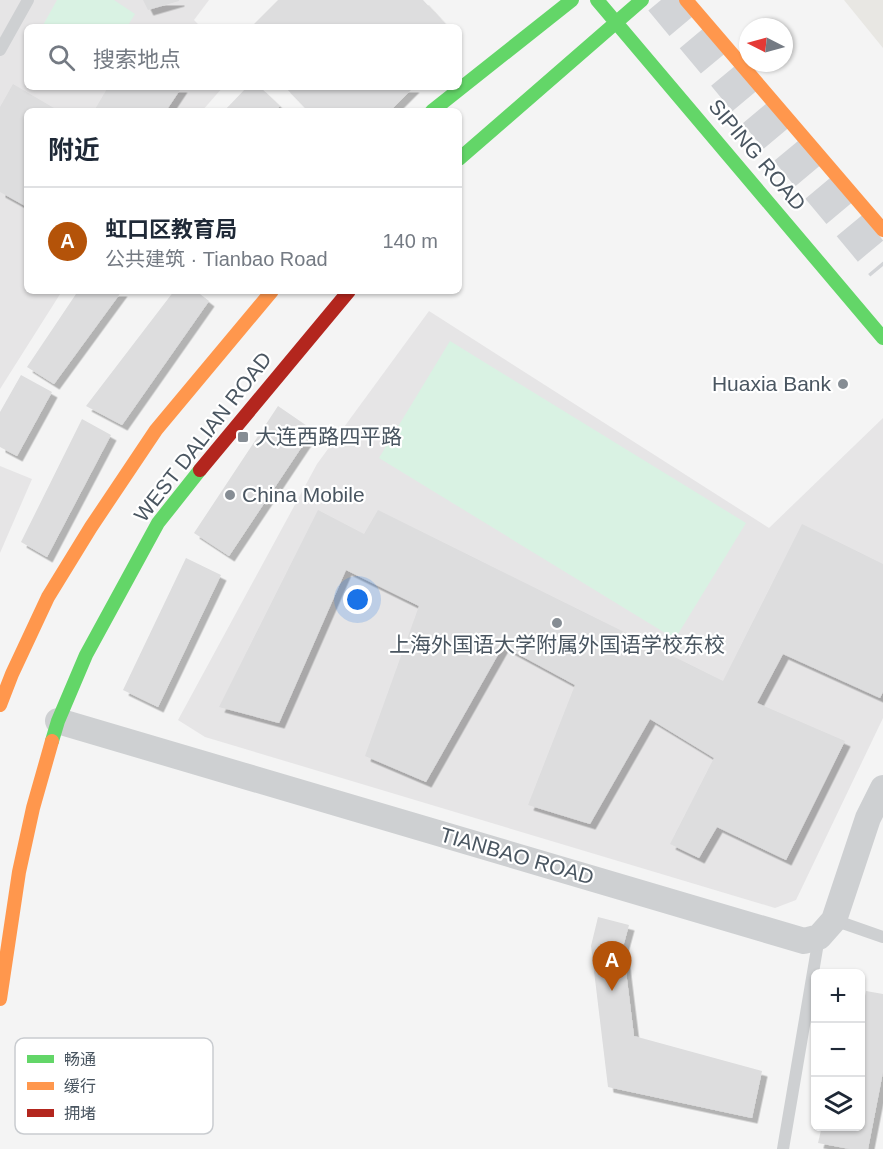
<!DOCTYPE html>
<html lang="zh">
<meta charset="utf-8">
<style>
body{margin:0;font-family:Helvetica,"Noto Sans SC",sans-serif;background:#f6f6f7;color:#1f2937}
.controls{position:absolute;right:18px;bottom:18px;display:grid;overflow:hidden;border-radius:9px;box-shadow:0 2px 4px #0004}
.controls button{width:54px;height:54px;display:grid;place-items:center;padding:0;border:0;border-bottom:2px solid #e0e1e3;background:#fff;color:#1f2937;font:30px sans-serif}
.compass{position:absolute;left:739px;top:18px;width:54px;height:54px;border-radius:50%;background:#fff;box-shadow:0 2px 4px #0004;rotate:276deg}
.you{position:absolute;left:358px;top:600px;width:21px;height:21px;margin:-15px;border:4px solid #fff;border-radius:50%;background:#1a73e8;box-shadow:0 0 0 9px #1a73e833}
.badge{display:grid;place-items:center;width:39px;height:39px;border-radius:50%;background:#b45309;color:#fff;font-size:20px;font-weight:700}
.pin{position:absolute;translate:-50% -50px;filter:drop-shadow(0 2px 3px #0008)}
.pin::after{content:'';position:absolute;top:32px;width:21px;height:18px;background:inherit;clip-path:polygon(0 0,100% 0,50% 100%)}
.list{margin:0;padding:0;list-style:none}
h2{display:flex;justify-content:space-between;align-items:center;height:78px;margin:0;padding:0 24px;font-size:26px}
h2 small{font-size:20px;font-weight:400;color:#747a83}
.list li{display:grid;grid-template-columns:39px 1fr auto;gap:18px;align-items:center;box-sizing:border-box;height:108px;padding:0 24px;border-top:2px solid #e0e1e3}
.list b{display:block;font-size:22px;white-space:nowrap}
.list p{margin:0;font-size:20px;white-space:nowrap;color:#747a83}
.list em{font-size:20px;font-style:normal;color:#747a83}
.icon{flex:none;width:33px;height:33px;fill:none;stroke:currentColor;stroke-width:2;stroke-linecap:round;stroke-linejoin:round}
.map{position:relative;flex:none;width:883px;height:1149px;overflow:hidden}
.search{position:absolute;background:#fff;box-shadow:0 2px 4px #0004;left:24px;top:24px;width:438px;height:66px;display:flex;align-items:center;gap:15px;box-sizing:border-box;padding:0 21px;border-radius:9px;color:#747a83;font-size:22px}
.panel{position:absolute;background:#fff;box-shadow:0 2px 4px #0004;left:24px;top:108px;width:438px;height:186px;border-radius:9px}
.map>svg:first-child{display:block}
.commercial{fill:#e8e7e3}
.education{fill:#e6e5e6}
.green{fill:#d9f2e3}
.building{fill:#ddddde;filter:url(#shadow)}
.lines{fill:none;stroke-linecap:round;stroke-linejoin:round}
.primary-tunnel{stroke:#d2d4d7;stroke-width:33;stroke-dasharray:33 16;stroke-linecap:butt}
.lane{stroke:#ced0d2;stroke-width:12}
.street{stroke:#ced0d2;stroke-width:26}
.fast{stroke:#63d668;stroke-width:14}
.slow{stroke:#ff974d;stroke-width:14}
.jam{stroke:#b3261e;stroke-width:14}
.poi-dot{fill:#868d94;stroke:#fff;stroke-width:2}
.labels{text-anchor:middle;stroke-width:4.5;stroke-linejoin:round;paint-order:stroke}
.street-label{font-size:21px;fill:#4a5661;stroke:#fff}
.poi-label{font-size:21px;fill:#4a5661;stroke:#fff;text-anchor:start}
.key{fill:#fff;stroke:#c9ccd0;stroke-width:1.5}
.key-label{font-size:16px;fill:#4a5661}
</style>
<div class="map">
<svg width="883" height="1149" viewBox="0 0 883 1149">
<defs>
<filter id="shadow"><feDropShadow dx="5.5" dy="5.5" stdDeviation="0" flood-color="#0004"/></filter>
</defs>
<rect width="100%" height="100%" fill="#f4f4f4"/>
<path class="commercial" d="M844,0H883V48Z"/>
<path class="education" d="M0,0H209L194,20L201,27H27V87H223L202,111H27V291H62L0,389Z
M429,311L769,528L883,418V718L796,900L775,908L205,737L178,720L317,464Z
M0,466L32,479L0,553Z"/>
<path class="green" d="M57,0H114L135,14L127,27H42Z
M450,341L746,523L675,639L379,458Z"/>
<path class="building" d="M143,0H179V1L148,10Z
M278,0H423L448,27H251Z
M13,84L59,111H27V207L0,192V107Z
M108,87H182L166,111H94Z
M247,87H260L280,106L275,111H224Z
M285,87H414L390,111H308Z
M78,291H122L54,384L27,367Z
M174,291H196L209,301L122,425L86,406Z
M21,375L52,392L17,456L0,447V412Z
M278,406L313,430L229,556L194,533Z
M82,419L111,435L47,557L21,542Z
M318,510L364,534L378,510L723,681L802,524L883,564V692L880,698L783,654L757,703L845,741L786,860L717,827L699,858L670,844L714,758L650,719L590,824L528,805L575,685L503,646L426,782L365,756L419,606L346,570L279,723L219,707Z
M186,558L221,575L158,707L123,690Z
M598,917L629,925L623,947L634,1036L762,1071L752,1118L608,1087L591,946Z
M866,991L883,994V1072L868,1149H850L818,1143L822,1126H860V1021Z"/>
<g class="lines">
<path class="primary-tunnel" d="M661,0L883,266"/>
<path class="lane" d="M0,50L28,0
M834,920L883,937
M783,1149L819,937"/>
<path class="street" d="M58,721L804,941L819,937L834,920L868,818L883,788"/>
<path class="fast" d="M597,0L883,338
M432,111L572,0
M459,159L642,0
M52,741L58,721L86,655L158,523L200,470"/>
<path class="slow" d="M686,0L883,230
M0,705L12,674L48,597L91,527L156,430L272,291
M0,999L19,872L33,808L52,741"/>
<path class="jam" d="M200,470L349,291"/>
</g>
<g class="poi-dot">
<circle cx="843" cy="384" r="6"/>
<rect x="237" y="431" width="12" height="12" rx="3"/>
<circle cx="230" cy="495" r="6"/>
<circle cx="557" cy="623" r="6"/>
</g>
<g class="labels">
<g class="street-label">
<text transform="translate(757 155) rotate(50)" y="7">SIPING ROAD</text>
<text transform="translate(203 437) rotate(-52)" y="7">WEST DALIAN ROAD</text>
<text transform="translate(517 856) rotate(16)" y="7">TIANBAO ROAD</text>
</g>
<g class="poi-label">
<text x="831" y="391" text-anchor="end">Huaxia Bank</text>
<text x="255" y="444">大连西路四平路</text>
<text x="242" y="502">China Mobile</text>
<text x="557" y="652" text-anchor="middle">上海外国语大学附属外国语学校东校</text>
</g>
</g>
<rect x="15" y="1038" width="198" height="96" rx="9" class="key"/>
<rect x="27" y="1055" width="27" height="8" fill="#63d668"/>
<rect x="27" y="1082" width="27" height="8" fill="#ff974d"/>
<rect x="27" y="1109" width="27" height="8" fill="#b3261e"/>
<g class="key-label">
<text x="64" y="1065">畅通</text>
<text x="64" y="1092">缓行</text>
<text x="64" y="1119">拥堵</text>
</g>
</svg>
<div class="controls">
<button>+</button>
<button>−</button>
<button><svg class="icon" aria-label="layers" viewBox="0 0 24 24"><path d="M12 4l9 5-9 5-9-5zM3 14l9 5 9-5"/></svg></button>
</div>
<svg class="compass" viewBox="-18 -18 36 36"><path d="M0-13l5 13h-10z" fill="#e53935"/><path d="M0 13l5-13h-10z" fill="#747a83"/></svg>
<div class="you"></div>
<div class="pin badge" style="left:612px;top:991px">A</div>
<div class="search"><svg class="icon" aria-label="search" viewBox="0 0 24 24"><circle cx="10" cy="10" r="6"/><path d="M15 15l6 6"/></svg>搜索地点</div>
<section class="panel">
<h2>附近<small></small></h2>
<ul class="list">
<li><span class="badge">A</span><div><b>虹口区教育局</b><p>公共建筑 · Tianbao Road</p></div><em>140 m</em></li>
</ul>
</section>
</div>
